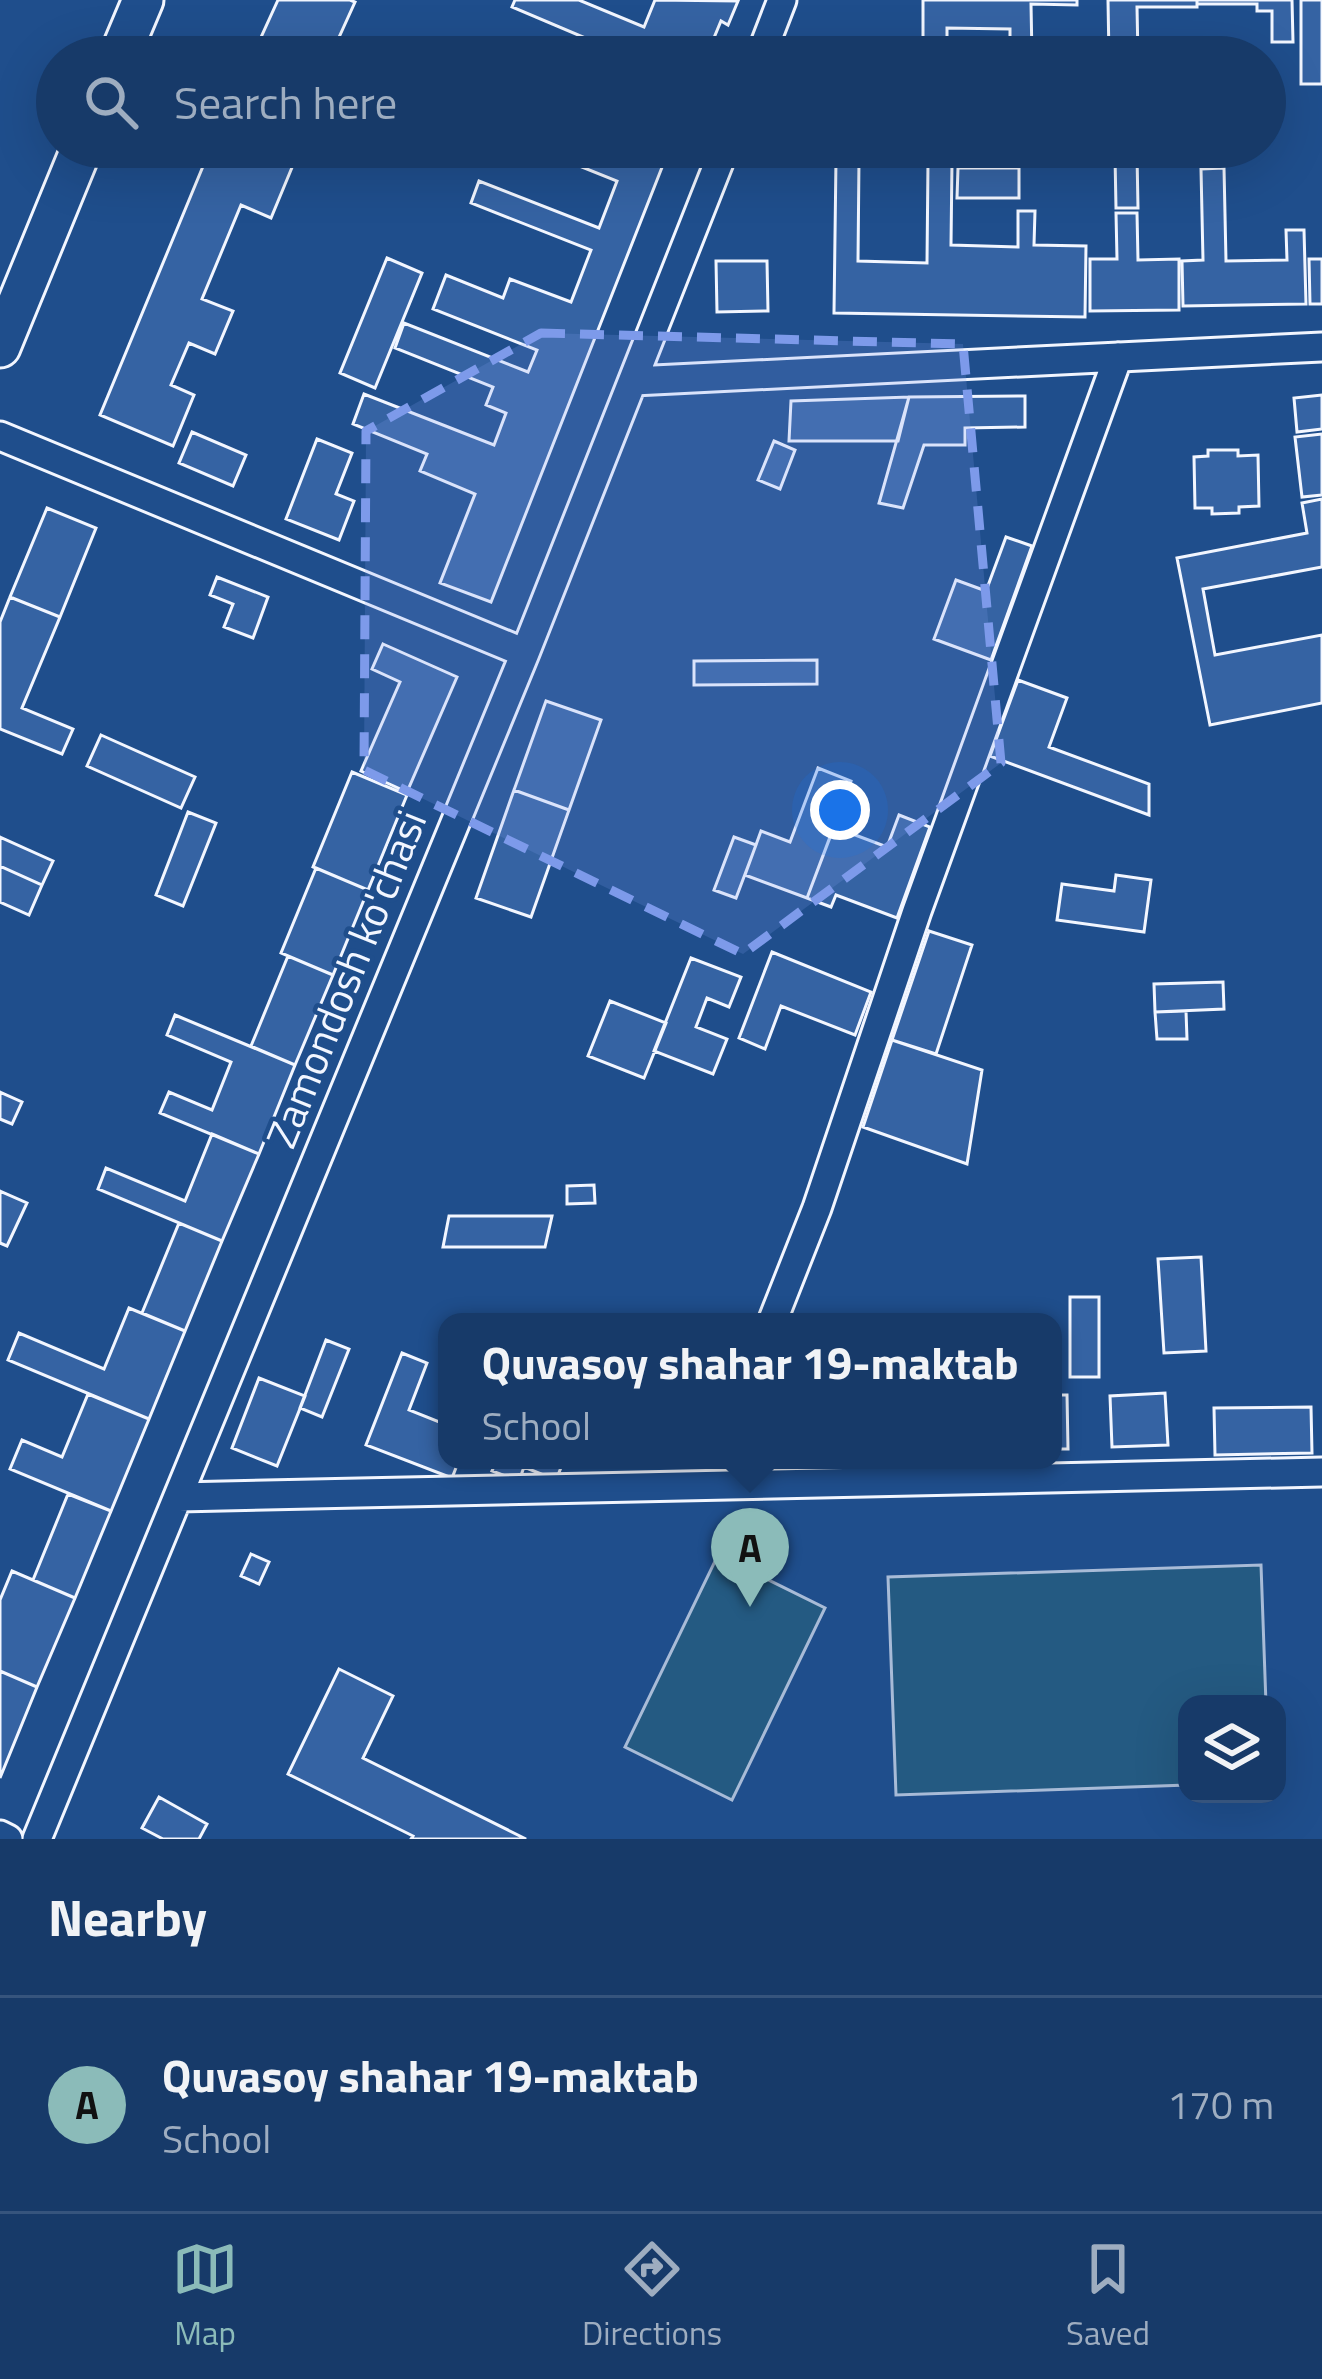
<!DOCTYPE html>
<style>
body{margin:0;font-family:"Titillium Web",sans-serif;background:#20416f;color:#f1f3f6}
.controls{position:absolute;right:36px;bottom:36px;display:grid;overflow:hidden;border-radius:24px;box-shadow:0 12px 48px #0002}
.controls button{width:108px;height:108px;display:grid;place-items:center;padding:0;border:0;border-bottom:3px solid #36547d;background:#173a69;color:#f1f3f6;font:60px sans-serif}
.you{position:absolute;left:840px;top:810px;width:42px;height:42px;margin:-30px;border:9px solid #fff;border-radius:50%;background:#1a73e8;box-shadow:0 0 0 18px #1a73e833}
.badge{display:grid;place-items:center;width:78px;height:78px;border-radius:50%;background:#8bbbb9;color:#111;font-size:39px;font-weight:700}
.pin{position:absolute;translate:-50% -99px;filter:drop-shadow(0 3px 6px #0008)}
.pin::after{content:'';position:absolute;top:63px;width:42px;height:36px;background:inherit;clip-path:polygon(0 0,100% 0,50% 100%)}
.popup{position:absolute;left:438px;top:1313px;width:624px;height:156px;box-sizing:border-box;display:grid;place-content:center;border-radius:24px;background:#173a69;filter:drop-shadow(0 3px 9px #0005);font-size:39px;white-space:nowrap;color:#9eadc0}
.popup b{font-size:45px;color:#f1f3f6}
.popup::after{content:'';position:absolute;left:50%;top:100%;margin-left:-24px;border:24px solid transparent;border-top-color:#173a69}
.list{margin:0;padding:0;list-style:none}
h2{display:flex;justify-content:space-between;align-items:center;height:156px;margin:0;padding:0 48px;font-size:51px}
h2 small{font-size:39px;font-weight:400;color:#9eadc0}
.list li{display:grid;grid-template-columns:78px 1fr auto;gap:36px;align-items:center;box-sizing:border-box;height:216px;padding:0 48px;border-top:3px solid #36547d}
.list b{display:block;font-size:45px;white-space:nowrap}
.list p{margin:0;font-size:39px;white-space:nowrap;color:#9eadc0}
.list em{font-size:39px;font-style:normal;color:#9eadc0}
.icon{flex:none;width:66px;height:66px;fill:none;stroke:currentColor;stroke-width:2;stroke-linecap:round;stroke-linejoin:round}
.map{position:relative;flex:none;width:1322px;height:1839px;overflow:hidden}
.search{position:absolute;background:#173a69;box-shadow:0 12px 48px #0002;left:36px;right:36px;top:36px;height:132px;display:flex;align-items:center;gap:30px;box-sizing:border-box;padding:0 42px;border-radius:66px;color:#9eadc0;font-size:45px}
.sheet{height:372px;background:#173a69}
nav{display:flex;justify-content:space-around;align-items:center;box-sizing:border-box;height:168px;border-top:3px solid #36547d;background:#173a69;font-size:33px;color:#9eadc0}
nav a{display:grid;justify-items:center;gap:6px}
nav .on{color:#8bbbb9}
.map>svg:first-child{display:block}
.green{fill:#245a82;stroke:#a8bbd7;stroke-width:3}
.building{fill:#3563a3;stroke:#f2f6ff;stroke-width:3}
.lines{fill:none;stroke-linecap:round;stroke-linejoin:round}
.street-casing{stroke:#f2f6ff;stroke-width:33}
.secondary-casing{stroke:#f2f6ff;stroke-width:45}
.street{stroke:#1f4e8c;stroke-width:27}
.secondary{stroke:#1f4e8c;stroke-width:39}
.marked{fill:#7d9aea;fill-opacity:0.2;stroke:#7d9aea;stroke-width:9;stroke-dasharray:24 15;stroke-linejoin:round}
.labels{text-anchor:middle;stroke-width:9;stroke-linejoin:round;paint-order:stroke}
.street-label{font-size:42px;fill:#f2f6ff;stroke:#1f4e8c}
</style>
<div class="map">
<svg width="1322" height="1839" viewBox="0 0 1322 1839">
<rect width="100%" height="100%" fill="#1f4e8c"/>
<path class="green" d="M718,1555L825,1608L732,1800L625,1747Z
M1261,1565L1266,1704H1187V1785L896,1795L888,1577Z"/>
<path class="building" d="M278,0H350L355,2L330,57H252Z
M515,0H579L644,27L655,0L738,1L728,25L721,21L706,57H630L512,7Z
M923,0H1077V5L1031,4L1032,57H1010V29L947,28V57H923Z
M1108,0H1197V7H1137L1138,57H1109Z
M1197,0H1292L1293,42H1272V11H1257V4H1197Z
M1301,0H1322V84H1301Z
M211,147H250L293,165L271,218L241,205L202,299L233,311L215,354L189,343L171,385L194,395L173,446L100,415Z
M532,147H614L630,153L632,147H670L491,602L440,583L475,494L420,471L427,454L353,424L364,394L494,445L506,413L486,405L493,387L395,348L404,323L528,372L537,350L433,309L446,275L503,298L510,279L571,302L591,250L471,203L479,181L599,228L617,181Z
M923,147H1021V160H923Z
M1137,155L1138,208H1116L1115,156Z
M836,159H859L858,261L927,263L928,162H952L951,245L1018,247V211H1035L1034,245L1086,246L1085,317L834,313Z
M958,168H1019V198H957Z
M1224,168L1226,261L1287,260L1286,230H1304L1306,304L1183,306L1182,261L1203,260L1201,169Z
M1116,213H1137L1138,260L1179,259V310L1090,311V259H1117Z
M387,258L422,273L375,388L340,373Z
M1309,259H1322V304H1310Z
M716,261H767L768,311L717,312Z
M1322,395V429L1297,432L1294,398Z
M1025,396V427L965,428V445H924L903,508L879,503L909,397Z
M909,397L898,441H789L791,401Z
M192,432L246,455L233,486L179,463Z
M1322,434V495L1302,497L1295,437Z
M317,439L352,453L336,494L354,501L339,540L286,519Z
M774,441L795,450L780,489L758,480Z
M1208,450H1238V456L1258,455L1259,506L1239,507V513L1212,514V508H1195L1194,457L1208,456Z
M1322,499V567L1203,589L1215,655L1322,635V703L1210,725L1177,558L1307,533L1302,503Z
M47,508L96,528L60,617L10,597Z
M1006,537L1032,546L991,660L934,639L956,580L986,591Z
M217,577L268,597L253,638L224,627L233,604L210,595Z
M10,597L60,617L22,708L73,729L62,754L0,729V622Z
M383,644L457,677L407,792L361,771L400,682L372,669Z
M817,660V684L694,685V661Z
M1018,680L1067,698L1049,747L1149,784V815L990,756Z
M546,701L601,720L569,810L514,790Z
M101,735L195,777L181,808L87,766Z
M818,768L851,781L807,898L745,875L761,831L790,842Z
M352,772L407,795L368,890L313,867Z
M514,790L569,810L531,917L476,898Z
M188,812L216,823L183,906L156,895Z
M899,815L930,827L897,918L836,895L831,907L807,898L834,827L887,847Z
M0,837L53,861L42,885L0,866Z
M734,837L756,845L736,898L714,890Z
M0,866L42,885L29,915L0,902Z
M316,868L368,890L333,975L281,953Z
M1116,875L1151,880L1144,932L1057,920L1062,884L1114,891Z
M929,931L972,945L936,1054L892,1040Z
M772,952L871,992L855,1035L781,1006L765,1049L739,1038Z
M288,956L333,975L295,1065L251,1046Z
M691,958L741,977L729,1007L707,998L696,1027L727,1039L713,1074L654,1051Z
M1223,982L1224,1009L1155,1012L1154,984Z
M610,1001L666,1023L644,1078L588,1056Z
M1186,1011L1187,1039H1157L1155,1012Z
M175,1015L295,1065L259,1154L160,1113L169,1092L212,1110L231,1062L167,1035Z
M892,1040L982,1070L967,1164L863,1127Z
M0,1092L22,1102L12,1124L0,1119Z
M212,1134L259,1154L222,1241L98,1189L106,1168L185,1201Z
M594,1185L595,1203L567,1204V1186Z
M0,1191L27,1203L7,1246L0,1243Z
M449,1216H552L545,1247H443Z
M179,1223L222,1241L185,1331L142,1313Z
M1201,1257L1206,1351L1164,1353L1158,1259Z
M1070,1297H1099V1377H1070Z
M129,1308L185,1331L149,1419L8,1360L19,1333L104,1369Z
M326,1340L349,1349L322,1417L300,1408Z
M402,1353L427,1363L409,1410L447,1425V1460H459L452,1478L366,1445Z
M259,1378L305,1396L277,1466L232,1448Z
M1165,1393L1168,1445L1112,1447L1110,1396Z
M88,1394L149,1419L111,1511L10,1469L22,1440L62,1457Z
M1053,1395H1067L1068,1449H1053Z
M1311,1407L1312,1453L1215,1455L1214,1408Z
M497,1460H564L556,1480L524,1467L519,1481L492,1471Z
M68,1494L111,1511L75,1598L33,1580Z
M251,1554L269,1562L259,1584L241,1576Z
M12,1571L75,1598L37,1687L0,1671V1600Z
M339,1669L393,1696L363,1758L526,1839H411L413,1836L288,1774Z
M0,1671L37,1687L0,1778Z
M159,1797L207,1824L199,1839H163L142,1828Z"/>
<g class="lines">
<g class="street-casing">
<path id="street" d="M760,57L782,0
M634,381L1322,347
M0,436L525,653
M772,1322L817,1208L917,911L1118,357
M179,1497L1322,1472
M0,1835L8,1839
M37,1839L525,653L725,147"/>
</g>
<g class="secondary-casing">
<path id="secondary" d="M119,57L143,0
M0,347L82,147"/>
</g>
<use href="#street" class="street"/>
<use href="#secondary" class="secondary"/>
</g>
<path class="marked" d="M541,333L963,344L1001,763L743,954L364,770L366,431Z"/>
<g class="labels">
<g class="street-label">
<text transform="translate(346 979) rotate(-68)" y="15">Zamondosh ko'chasi</text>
</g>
</g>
</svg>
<div class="controls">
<button><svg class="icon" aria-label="layers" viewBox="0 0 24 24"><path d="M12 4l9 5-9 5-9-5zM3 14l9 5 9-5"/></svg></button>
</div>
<div class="you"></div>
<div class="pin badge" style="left:750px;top:1607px">A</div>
<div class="popup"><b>Quvasoy shahar 19-maktab</b>School</div>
<div class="search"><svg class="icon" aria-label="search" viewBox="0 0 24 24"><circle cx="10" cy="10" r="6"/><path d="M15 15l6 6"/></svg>Search here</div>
</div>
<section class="sheet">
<h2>Nearby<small></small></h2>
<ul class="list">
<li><span class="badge">A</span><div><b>Quvasoy shahar 19-maktab</b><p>School</p></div><em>170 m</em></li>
</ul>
</section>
<nav>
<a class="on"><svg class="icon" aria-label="map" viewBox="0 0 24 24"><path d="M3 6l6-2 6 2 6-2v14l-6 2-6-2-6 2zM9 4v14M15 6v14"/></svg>Map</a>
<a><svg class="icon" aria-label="directions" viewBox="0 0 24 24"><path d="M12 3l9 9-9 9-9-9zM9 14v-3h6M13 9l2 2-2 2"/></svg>Directions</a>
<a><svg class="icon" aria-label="saved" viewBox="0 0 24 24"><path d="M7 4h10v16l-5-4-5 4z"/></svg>Saved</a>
</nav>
